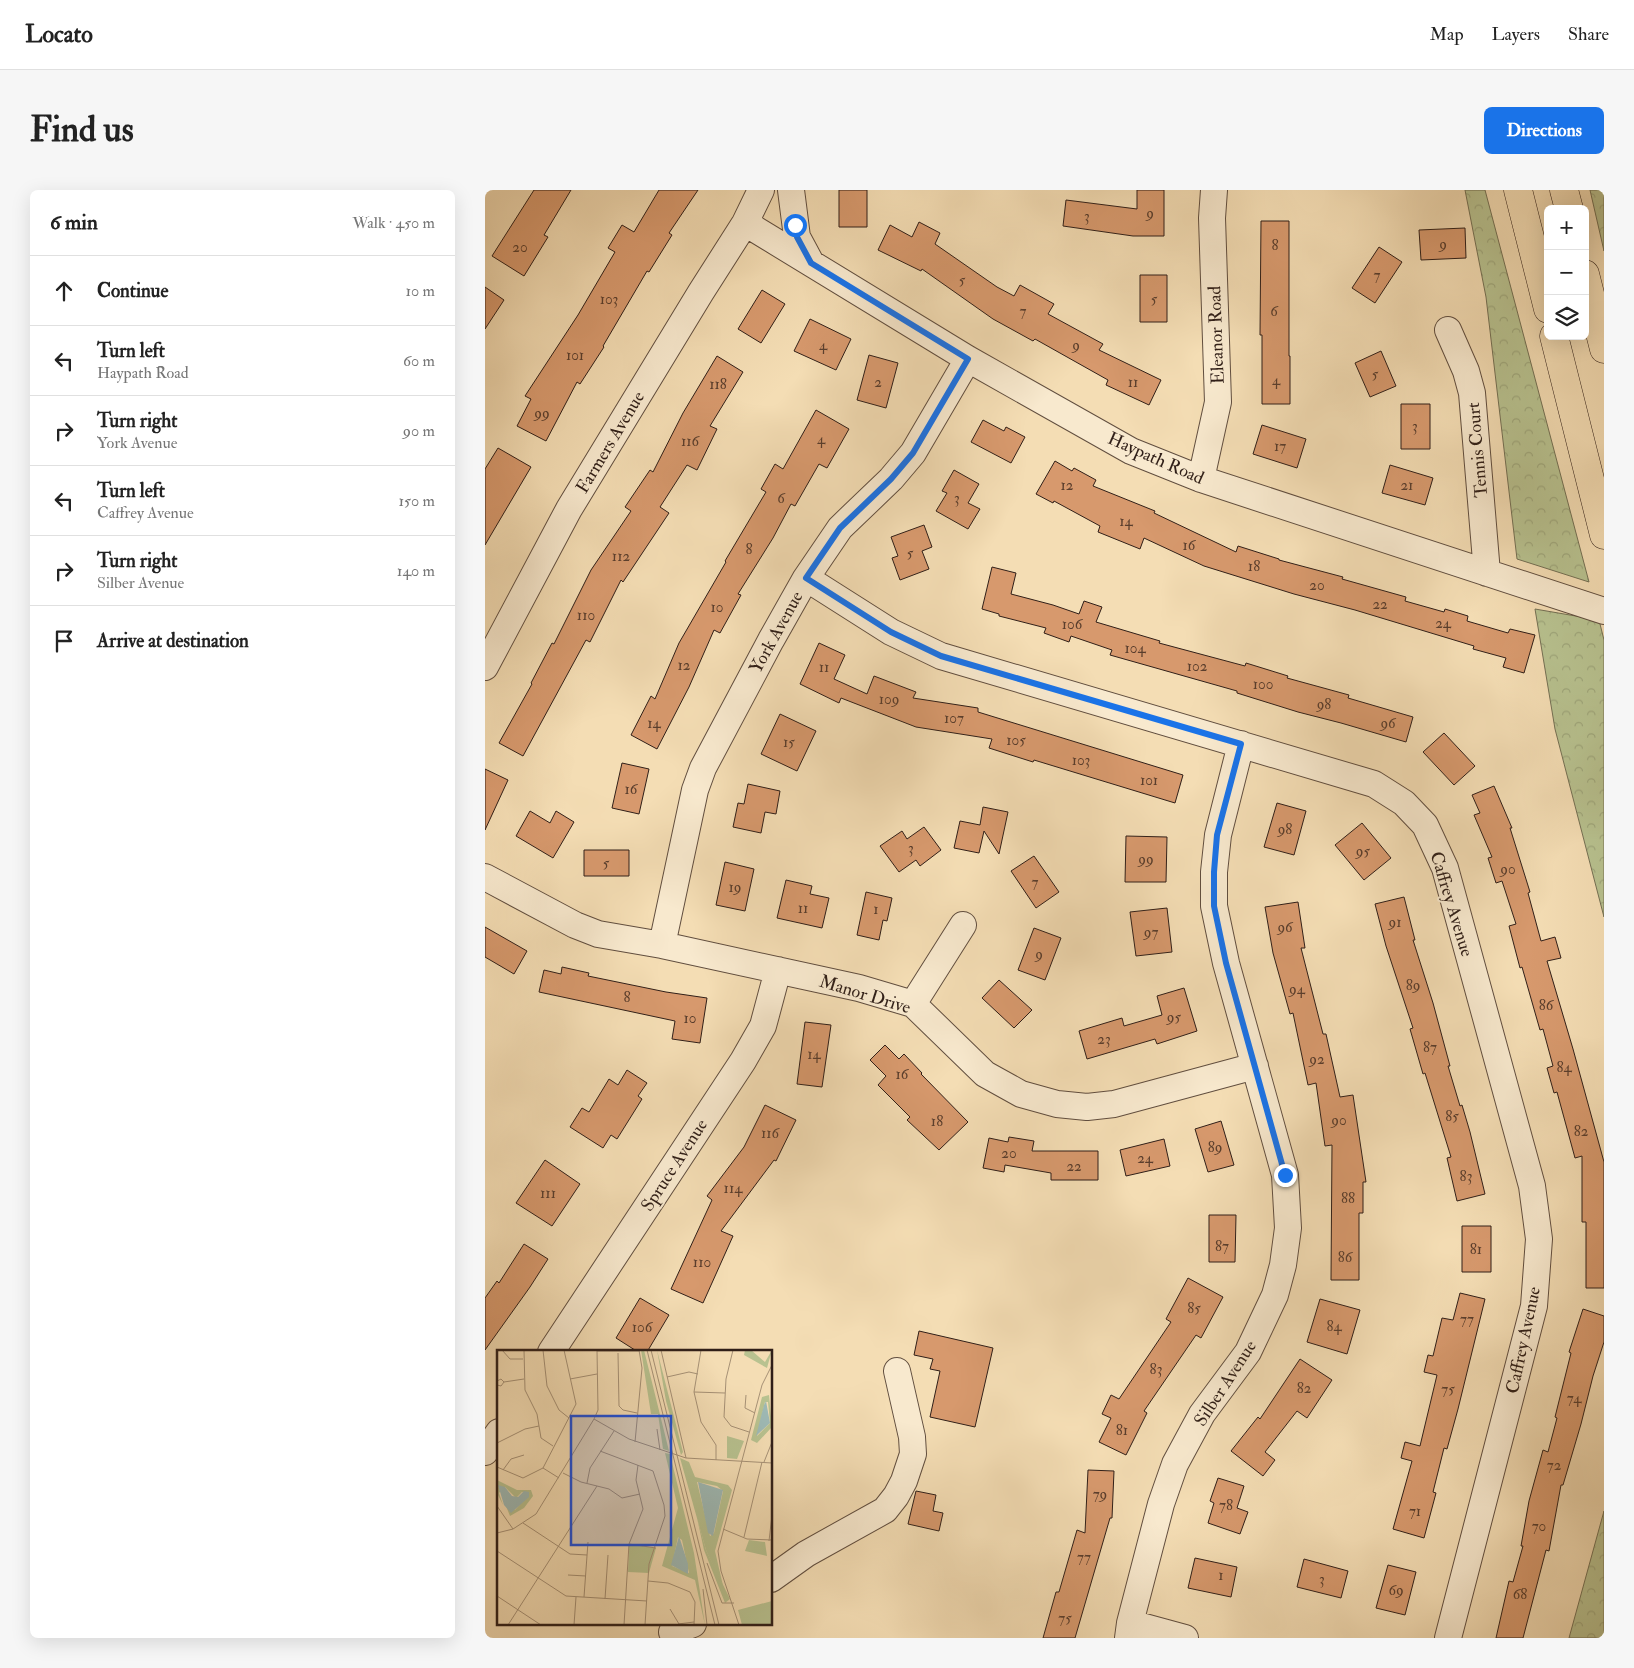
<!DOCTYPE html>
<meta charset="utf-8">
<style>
body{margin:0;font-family:"IM FELL Double Pica",serif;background:#f6f6f6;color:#222}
.controls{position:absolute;right:15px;top:15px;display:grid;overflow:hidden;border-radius:8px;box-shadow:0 5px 20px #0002}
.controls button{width:45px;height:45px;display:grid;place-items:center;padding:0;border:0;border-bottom:1px solid #e0e0e0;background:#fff;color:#222;font:25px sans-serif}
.stop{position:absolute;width:15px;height:15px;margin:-11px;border:4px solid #1a73e8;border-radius:50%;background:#fff}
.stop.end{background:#1a73e8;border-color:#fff;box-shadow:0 1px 5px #0008}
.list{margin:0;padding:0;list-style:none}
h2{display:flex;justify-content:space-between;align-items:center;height:65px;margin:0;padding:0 20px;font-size:21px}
h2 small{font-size:16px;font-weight:400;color:#767676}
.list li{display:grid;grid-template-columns:32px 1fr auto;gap:15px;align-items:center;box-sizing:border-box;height:70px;padding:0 20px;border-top:1px solid #e0e0e0}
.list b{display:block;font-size:19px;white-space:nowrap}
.list p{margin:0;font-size:16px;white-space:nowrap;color:#767676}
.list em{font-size:16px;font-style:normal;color:#767676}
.icon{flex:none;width:28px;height:28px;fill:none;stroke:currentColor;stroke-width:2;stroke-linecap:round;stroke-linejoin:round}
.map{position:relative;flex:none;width:1119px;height:1448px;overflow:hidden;border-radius:8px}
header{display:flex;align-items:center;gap:30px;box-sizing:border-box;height:70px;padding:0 25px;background:#fff;border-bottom:1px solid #e0e0e0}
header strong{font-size:24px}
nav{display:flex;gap:28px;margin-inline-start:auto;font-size:18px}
.intro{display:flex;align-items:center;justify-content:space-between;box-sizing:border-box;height:120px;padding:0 30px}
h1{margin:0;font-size:35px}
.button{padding:12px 22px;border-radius:8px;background:#1a73e8;color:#fff;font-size:18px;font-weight:700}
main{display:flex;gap:30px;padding:0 30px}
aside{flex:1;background:#fff;border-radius:8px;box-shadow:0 5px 20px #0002}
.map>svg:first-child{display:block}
.forest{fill:url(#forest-crowns);stroke:#747054}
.building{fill:#d7996d;stroke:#301f18}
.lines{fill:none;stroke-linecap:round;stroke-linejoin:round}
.minor-casing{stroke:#614e3f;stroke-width:28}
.highway-casing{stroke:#301f18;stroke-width:29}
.minor{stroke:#f8e9ce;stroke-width:26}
.highway{stroke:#f4ddb4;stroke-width:28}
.route{stroke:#1a73e8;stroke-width:6}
.labels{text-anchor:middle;stroke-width:4;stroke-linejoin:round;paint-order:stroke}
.number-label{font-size:15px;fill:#5a3e2d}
.street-label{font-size:18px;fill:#301f18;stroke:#f8e9ce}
.inset-road{fill:none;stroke:#a69176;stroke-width:1}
.view{fill:#1d4ed8;fill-opacity:0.15;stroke:#1d4ed8;stroke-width:2.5}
.inset-edge{fill:none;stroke:#301f18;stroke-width:2.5}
</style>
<header>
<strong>Locato</strong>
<nav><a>Map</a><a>Layers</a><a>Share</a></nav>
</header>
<div class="intro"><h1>Find us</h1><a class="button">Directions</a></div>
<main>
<aside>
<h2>6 min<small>Walk · 450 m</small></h2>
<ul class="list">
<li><svg class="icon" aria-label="ahead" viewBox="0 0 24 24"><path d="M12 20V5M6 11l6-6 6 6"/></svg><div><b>Continue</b></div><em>10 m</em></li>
<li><svg class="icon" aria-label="left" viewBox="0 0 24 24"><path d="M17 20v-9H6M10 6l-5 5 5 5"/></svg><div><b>Turn left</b><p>Haypath Road</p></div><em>60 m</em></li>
<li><svg class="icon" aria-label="right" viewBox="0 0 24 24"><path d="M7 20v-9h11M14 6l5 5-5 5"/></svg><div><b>Turn right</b><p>York Avenue</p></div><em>90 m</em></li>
<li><svg class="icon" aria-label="left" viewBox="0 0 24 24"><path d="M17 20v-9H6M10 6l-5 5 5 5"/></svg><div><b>Turn left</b><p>Caffrey Avenue</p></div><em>150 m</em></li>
<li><svg class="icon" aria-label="right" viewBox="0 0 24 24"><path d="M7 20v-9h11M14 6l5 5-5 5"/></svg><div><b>Turn right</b><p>Silber Avenue</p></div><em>140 m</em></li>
<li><svg class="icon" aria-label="arrive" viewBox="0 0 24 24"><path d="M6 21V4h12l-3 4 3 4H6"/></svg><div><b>Arrive at destination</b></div></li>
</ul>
</aside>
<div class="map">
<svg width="1119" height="1448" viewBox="0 0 1119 1448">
<defs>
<pattern id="forest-crowns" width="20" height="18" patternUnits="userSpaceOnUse" patternTransform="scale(1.25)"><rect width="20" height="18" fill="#b8c290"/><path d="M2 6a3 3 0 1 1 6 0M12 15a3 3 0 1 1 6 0" fill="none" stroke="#9ea67b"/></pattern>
</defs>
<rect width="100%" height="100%" fill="#f4ddb4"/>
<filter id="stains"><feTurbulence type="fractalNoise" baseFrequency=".004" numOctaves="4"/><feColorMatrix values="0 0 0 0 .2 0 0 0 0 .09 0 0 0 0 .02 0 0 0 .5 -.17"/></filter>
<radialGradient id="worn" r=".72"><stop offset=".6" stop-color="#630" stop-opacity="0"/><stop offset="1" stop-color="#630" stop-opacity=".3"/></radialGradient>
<path class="forest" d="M980,0H1000L1104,392L1032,369L1001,107Z
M1105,0H1119V61Z
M1050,419L1114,430L1119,450V727L1070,539Z
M1119,1321V1448H1084Z"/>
<path class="building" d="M49,0H86L59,45L63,47L39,86L7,66Z
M174,0H213L184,43L187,45L164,82L162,81L118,156L119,157L95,194L92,192L61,251L32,236L46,209L40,206L93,125L130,62L123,58L137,35L149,42Z
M354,0H382V37H354Z
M652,0H679V46H648L578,36L581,10L652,19Z
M776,31H804V166H805V214H777V145H775Z
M434,32L455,43L450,54L512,97L529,106L535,95L569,114L563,124L618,154L614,160L676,190L664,215L621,195L623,190L550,149L548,151L508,129L437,79L436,81L393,60L405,35L427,47Z
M980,38L981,68L936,70L934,40Z
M894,57L917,72L890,113L867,98Z
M655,85H682V132H655Z
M0,97L19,110L0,139Z
M277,100L300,114L276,153L253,139Z
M325,129L366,149L351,180L309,161Z
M896,161L911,196L885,207L870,173Z
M384,165L413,173L401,218L372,210Z
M232,166L258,182L225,236L232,239L212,280L202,275L175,317L184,323L138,392L136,390L105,452L101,450L38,566L14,553L47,494L46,493L67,453L69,454L106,380L146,321L140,317L165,280L168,282L198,223Z
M916,214H945V259H916Z
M331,220L364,239L342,278L334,274L310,316L306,314L288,348L253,404L256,405L235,443L229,440L204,497L172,559L146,545L166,506L170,509L194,453L241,372L240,371L281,302L276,299L290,274L298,279Z
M498,230L519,241L521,237L540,247L526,273L486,252Z
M777,235L821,249L812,278L768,264Z
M13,258L46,277L0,355V279Z
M570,271L587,281L589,278L611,290L608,296L670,321L669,323L751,362L753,356L794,369V370L858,387L857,389L921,407L920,411L959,422L960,419L983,426L982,431L1023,443L1025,439L1050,445L1039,483L1018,477L1021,468L988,459L989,456L870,420L809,404L719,376L659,348L655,359L613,342L615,336L569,311L568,313L551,304Z
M905,275L948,288L940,315L897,303Z
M469,280L494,294L483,313L495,319L483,339L451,321L462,303L457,301Z
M439,335L447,357L437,361L444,379L415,390L407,368L413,366L406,347Z
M507,377L531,383L526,404L568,415L594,424L599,411L617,417L611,432L675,451L674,453L760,476L761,473L803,486L802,488L864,505L863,508L928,527L921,552L856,533L813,522L752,503V501L625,465L627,460L586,446L584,452L559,443L561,438L514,426V424L497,419Z
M334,453L360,465L349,489L382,504L389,486L431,502L428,508L493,518V522L698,585L690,613L549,570L548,572L504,558L507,549L431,537L356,508L354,513L315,494Z
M295,524L331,541L312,581L276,564Z
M959,543L990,576L969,595L938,562Z
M137,573L164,579L154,624L127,618Z
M0,579L23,590L0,640Z
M263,594L295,601L291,624L280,622L276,643L248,637L253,613L259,614Z
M1009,596L1027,638H1025L1045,702L1043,703L1056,751L1070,747L1076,768L1062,771L1088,859L1119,972V1098H1101V1032H1097V966L1090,968L1072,902L1069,903L1062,878L1068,876L1058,839L1055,840L1037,777L1035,778L1024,736L1031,734L1017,691L1011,693L1003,668L1007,667L989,625L995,623L987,605Z
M792,613L821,621L809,665L779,657Z
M498,617L523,622L514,664L499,641L494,663L469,658L475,631L495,635Z
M45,621L65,633L71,621L89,632L68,668L31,646Z
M877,633L906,668L879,690L850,655Z
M439,637L456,660L435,676L431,670L414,682L395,656L417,641L422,649Z
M641,646L682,647L681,692H640Z
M99,660H144V686H99Z
M549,666L574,702L551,718L526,681Z
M240,672L269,679L260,721L231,715Z
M301,690L327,696L325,704L344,708L337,738L292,728Z
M381,702L407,708L402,731L398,730L394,750L372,745Z
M919,707L930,750H928L948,813L965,876H963L975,916L977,915L985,942L1000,1004L972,1011L962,968L966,967L940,883L938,884L925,839L928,838L901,756L890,714Z
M813,712L820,758H816L838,844H841L855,907L868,905L881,992H878V1023H874V1090H846L847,955L840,956L831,893L823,895L808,823L805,824L788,763L780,717Z
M682,718L687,762L651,766L645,722Z
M0,737L42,761L29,784L0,767Z
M549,738L576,748L560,790L533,780Z
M77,777L104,783L103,786L181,802L222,808L215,853L187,849L190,831L54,802L59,780L76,784Z
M514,790L547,820L529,838L497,808Z
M699,798L712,841L672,854L670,849L602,869L594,841L637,828L639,836L677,825L672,806Z
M320,832L346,835L337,897L312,894Z
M400,855L414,869L419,864L437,883L436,884L483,932L454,960L422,930L425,927L393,895L401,886L385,870Z
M142,880L162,893L153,906L157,909L132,949L126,945L118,958L85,937L97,918L104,922L124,889L133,895Z
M280,915L311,930L291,971L289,970L236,1041L248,1046L218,1113L186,1099L227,1010L222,1006L259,957Z
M736,931L749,975L723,982L710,939Z
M524,947L549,951L547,961H613V990H566V983L520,975L519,982L498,978L504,948L523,952Z
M679,949L685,976L641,986L635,960Z
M60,970L95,994L67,1036L31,1013Z
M724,1025H751L750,1072H724Z
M977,1036H1006V1082H977Z
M39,1054L63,1069L45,1097L0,1160V1108L12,1091L14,1093Z
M703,1088L738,1107L716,1148L711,1145L659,1221L662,1223L641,1265L614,1252L626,1228L617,1224L626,1205L634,1209L686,1132L681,1129Z
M975,1103L1000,1109L973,1219L962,1259L959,1258L948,1302L951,1303L939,1348L908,1339L927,1271L916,1268L920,1252L935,1256L952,1185L939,1182L943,1165L948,1166L957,1128L968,1130Z
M155,1108L184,1125L162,1162H153L131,1148Z
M835,1109L875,1120L862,1164L822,1152Z
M1098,1119L1119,1126V1152L1108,1186L1096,1234L1078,1295H1076L1064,1361L1061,1360L1038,1448H1011L1024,1391L1028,1392L1038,1356H1036L1044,1311L1058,1260L1063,1262L1072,1228L1070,1227L1086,1163L1084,1162Z
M434,1141L508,1158L490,1237L445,1227L455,1181L445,1179L448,1169L429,1165Z
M815,1169L847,1190L822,1228L812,1221L780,1262L790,1270L778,1286L746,1261L773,1227L775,1229Z
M603,1280L629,1281L627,1328H625L590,1448H558L571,1402H574L592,1340L600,1343Z
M733,1288L759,1296L752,1318L763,1322L755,1344L723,1333L729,1313L725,1311Z
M431,1301L451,1305L448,1321L458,1323L454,1341L423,1334Z
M710,1368L752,1377L746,1407L703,1398Z
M819,1369L863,1381L856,1408L812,1397Z
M903,1375L931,1382L920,1425L891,1418Z"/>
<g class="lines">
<g class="minor-casing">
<path id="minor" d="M306,0L312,47L326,73
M260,33L483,169L646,261L716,289L1119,421
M963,140L981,181L987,203L1002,383
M716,289L733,212L727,28L729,0
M321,388L406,442L456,466L889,594L919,613L940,635L960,678L1047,996L1054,1049L1049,1116L963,1448
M0,477L84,319L216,102L260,33L276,0
M0,687L90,735L113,744L177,755L374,798L428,814L500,884L536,904L572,914L602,917L629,914L770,876
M177,755L210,600L218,578L286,450L321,388L355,338L406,289L428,263L483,169
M428,814L478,735
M66,1162L258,871L278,836L293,780
M0,1262L14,1242
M286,1389L321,1364L400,1320L411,1306L419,1291L428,1264L427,1247L412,1181
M645,1433L700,1448
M187,1442L208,1434
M643,1448L645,1433L676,1314L690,1274L717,1224L763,1162L790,1105L798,1075L803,1038L800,985L741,773L729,716V682L733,645L756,554"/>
</g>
<g class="highway-casing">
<path id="highway" d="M1033,0L1063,119
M1079,0L1084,19
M1100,84L1119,159
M1069,146L1119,345"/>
</g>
<use href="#minor" class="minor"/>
<use href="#highway" class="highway"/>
</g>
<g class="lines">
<path class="route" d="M310,35L312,47L326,73L483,169L428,263L406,289L355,338L321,388L406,442L456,466L756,554L732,645L729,682V716L741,773L800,985"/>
</g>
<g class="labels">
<g class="number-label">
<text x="665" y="28">9</text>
<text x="602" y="31">3</text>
<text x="958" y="59">9</text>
<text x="790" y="60">8</text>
<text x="35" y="62">20</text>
<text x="892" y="90">7</text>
<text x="477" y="95">5</text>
<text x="124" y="114">103</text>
<text x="669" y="114">5</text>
<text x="538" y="126">7</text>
<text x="789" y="126">6</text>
<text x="338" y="160">4</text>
<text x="591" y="160">9</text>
<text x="90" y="170">101</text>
<text x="890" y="189">5</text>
<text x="791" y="195">4</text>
<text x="393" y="197">2</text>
<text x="648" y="197">11</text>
<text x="233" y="199">118</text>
<text x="57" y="228">99</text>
<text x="930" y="241">3</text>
<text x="336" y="254">4</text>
<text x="205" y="256">116</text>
<text x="795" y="261">17</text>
<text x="582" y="300">12</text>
<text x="922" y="300">21</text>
<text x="296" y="313">6</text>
<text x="472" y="313">3</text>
<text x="641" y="336">14</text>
<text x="704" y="360">16</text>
<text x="264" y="364">8</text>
<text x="425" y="368">5</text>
<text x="136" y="371">112</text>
<text x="769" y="381">18</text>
<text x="832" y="400">20</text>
<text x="895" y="419">22</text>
<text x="232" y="422">10</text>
<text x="101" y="430">110</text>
<text x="958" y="438">24</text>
<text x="587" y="439">106</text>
<text x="650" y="463">104</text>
<text x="199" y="480">12</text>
<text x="712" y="481">102</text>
<text x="339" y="482">11</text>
<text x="778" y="499">100</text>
<text x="404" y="514">109</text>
<text x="839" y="519">98</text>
<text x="469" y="533">107</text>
<text x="169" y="538">14</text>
<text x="903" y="538">96</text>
<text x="531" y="555">105</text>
<text x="304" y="557">15</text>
<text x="596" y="575">103</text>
<text x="664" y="595">101</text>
<text x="146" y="604">16</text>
<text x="800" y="644">98</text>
<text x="426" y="663">3</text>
<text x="878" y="666">95</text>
<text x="661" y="674">99</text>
<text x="121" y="678">5</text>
<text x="1023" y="684">90</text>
<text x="550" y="697">7</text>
<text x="250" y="702">19</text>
<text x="318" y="723">11</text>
<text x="391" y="724">1</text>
<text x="910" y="737">91</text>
<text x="800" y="742">96</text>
<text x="666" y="747">97</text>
<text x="554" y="769">9</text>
<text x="928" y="800">89</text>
<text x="812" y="804">94</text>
<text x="142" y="812">8</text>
<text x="1061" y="820">86</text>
<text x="689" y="832">95</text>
<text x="205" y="833">10</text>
<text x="619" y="854">23</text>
<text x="945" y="862">87</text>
<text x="329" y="869">14</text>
<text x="832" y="874">92</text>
<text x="1079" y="882">84</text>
<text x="417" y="889">16</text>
<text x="967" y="931">85</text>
<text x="854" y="935">90</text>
<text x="452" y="936">18</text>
<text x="1096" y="946">82</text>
<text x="285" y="948">116</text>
<text x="730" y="962">89</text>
<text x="524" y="968">20</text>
<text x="660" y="973">24</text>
<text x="589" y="981">22</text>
<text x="981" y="991">83</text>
<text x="248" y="1003">114</text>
<text x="63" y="1008">111</text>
<text x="863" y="1013">88</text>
<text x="737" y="1061">87</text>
<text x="991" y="1064">81</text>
<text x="860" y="1072">86</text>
<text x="217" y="1077">110</text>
<text x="709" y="1123">85</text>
<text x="982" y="1134">77</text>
<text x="849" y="1141">84</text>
<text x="157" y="1142">106</text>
<text x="671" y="1184">83</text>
<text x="819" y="1203">82</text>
<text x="963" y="1204">75</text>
<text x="1089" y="1213">74</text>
<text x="637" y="1245">81</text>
<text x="1069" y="1280">72</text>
<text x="615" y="1309">79</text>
<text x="741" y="1320">78</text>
<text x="930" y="1326">71</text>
<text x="1054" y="1341">70</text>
<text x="599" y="1372">77</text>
<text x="736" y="1390">1</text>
<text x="837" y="1394">3</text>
<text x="911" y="1405">69</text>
<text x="1035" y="1409">68</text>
<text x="580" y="1433">75</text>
</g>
<g class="street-label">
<text transform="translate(731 145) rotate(-92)" y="6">Eleanor Road</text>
<text transform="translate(125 252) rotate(-59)" y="6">Farmers Avenue</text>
<text transform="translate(992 260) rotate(-95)" y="6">Tennis Court</text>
<text transform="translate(671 268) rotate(24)" y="6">Haypath Road</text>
<text transform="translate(291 442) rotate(-61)" y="6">York Avenue</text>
<text transform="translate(967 714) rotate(73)" y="6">Caffrey Avenue</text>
<text transform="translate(380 804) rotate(17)" y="6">Manor Drive</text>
<text transform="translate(189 975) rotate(-57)" y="6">Spruce Avenue</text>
<text transform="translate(1038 1150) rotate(-78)" y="6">Caffrey Avenue</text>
<text transform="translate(740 1193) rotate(-57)" y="6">Silber Avenue</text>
</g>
</g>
<g transform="translate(12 1160)">
<rect width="275" height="275" fill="#f4ddb4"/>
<path d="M200,168L209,200L233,249L228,253L207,200ZM252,190L268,192L270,206L248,201ZM132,194L159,198L152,223L131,222ZM275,251V275H245L241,260Z" fill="#b8c290"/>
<path d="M144,0H147L172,101L166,99L161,64H154ZM160,0L186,102L184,105L169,51ZM248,0H254L268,12L275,0L270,18L247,5ZM272,45L275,77L260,93L254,90L265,47ZM268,52H271L273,73L260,86ZM230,86L247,91L240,109L230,108ZM168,103L173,104L197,203L208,275L198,230L165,216L181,158ZM181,187L185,190L192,223L175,216ZM183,108L192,112L198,127L231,135L235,140L218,201L227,240L209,200ZM200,132L220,136L226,141L217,183L213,186ZM0,130L20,140H34L36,146L27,158L13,166L9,156L18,160L32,144L25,142L19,148L8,137L2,143L6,155L0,143Z" fill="#b8c290" fill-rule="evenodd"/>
<path d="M269,51L273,73L259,86L267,55ZM201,132L226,140L216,186L211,183ZM1,135L8,137L15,146L21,147L27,141L32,142V147L14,163L7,155ZM182,186L191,214V224L174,215Z" fill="#9ebab6"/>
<path class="inset-road" d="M5,0L13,9H26M27,0L28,40L40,64L44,88L56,96M46,0L50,36L62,60L72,68M150,0L218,275M154,0L222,275M164,0L189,108M204,0L197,42L204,72L219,95V110M236,0L229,29L227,67L234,76L252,82M100,1H143M121,3L122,56L126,60L140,63M170,27L192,22L201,24M73,29L100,24M0,31L4,29L7,32L4,36L0,35M7,32L27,29M197,42L228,43M249,45L248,58L258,63M97,69L132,89L189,108L275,113M160,79L163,100M138,92L145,18L142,0M0,93L28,79L42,76M103,101L156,121L167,155L168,166L152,214L148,275M267,112L275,92M0,117L26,128L46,118M46,118L79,54L67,0M46,118L62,128M6,120L14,109L27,105M66,123L84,132L112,139L125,148L143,144M90,133L93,118L117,81M0,156L16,179M26,173L73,204L90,205M226,179L250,189L275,190M0,183L16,179L39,164L97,69L101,60L100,0M247,187L265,112M272,191L275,165M132,194L159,198M0,201L69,246L150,251M210,213L225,253H237M71,225L89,226M151,231L171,233L193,242L198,252L197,275M206,239L210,275M0,246L44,275M87,247L91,192M108,249L111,205M173,259L182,274M181,274L197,272M11,275L100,136M77,275L79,247M127,275L132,194L146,159L139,130L141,115M242,275L224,221L221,201L265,35L275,15"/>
<path class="view" d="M74,66H174V195H74Z"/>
<rect width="275" height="275" class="inset-edge"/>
</g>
<rect width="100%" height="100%" filter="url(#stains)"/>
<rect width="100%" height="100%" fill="url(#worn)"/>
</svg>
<div class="controls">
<button>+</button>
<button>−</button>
<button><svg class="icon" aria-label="layers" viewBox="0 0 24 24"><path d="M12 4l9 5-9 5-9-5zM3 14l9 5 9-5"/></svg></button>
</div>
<div class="stop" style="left:310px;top:35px"></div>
<div class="stop end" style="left:800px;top:985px"></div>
</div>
</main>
